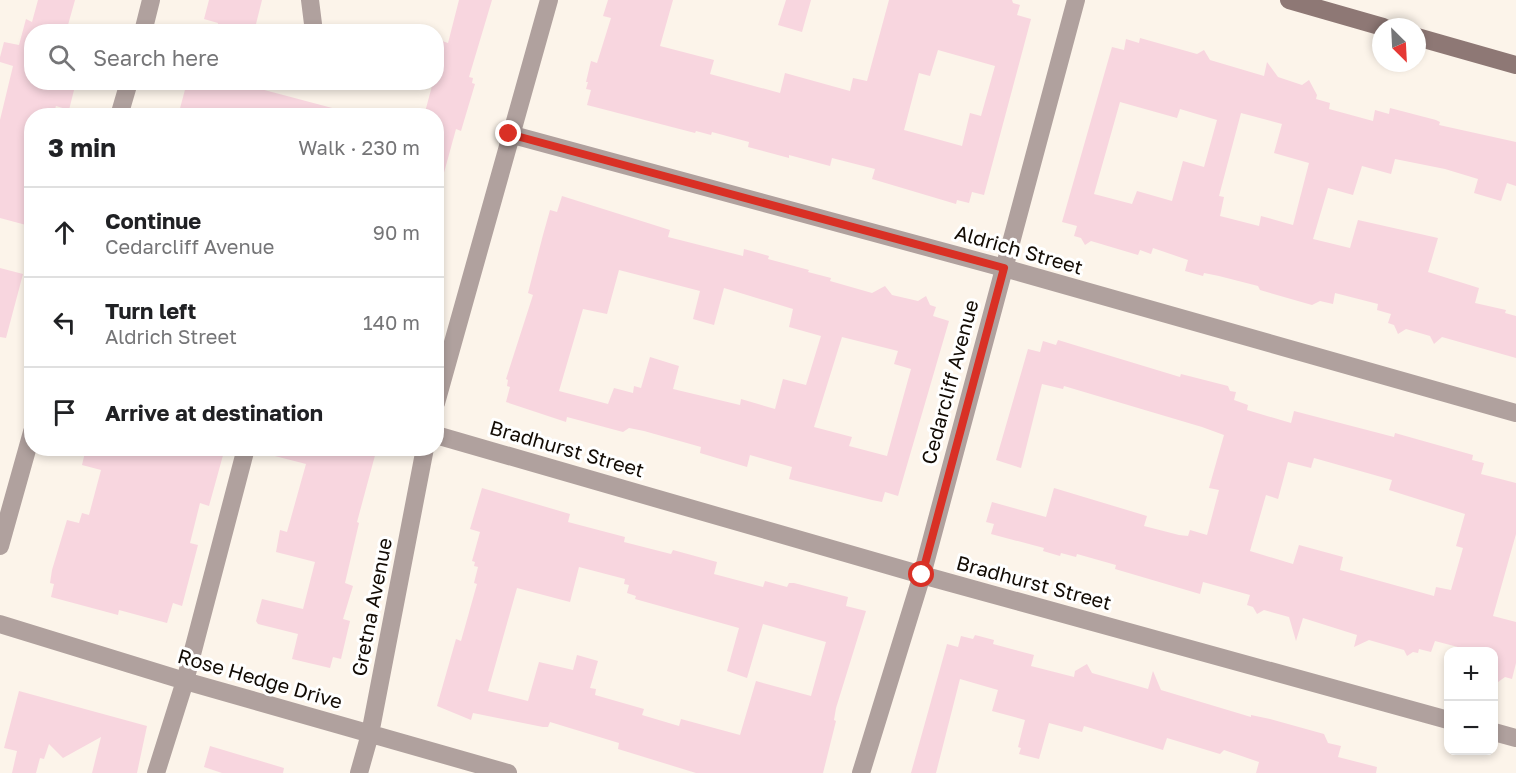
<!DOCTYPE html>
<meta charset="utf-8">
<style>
body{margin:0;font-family:"Golos Text",sans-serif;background:#f2f2f2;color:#202124}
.controls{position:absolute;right:18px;bottom:18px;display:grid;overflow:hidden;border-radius:12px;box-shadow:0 3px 9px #0003}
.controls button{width:54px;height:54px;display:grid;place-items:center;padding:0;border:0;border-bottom:2px solid #e0e0e0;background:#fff;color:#202124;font:30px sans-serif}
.compass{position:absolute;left:1372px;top:18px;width:54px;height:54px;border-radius:50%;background:#fff;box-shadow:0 3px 9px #0003;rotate:156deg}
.stop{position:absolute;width:18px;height:18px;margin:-14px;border:4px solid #d93025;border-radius:50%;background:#fff}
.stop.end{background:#d93025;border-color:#fff;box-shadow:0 2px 6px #0008}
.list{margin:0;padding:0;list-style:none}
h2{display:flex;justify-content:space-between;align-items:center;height:78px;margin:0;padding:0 24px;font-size:26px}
h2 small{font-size:20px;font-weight:400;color:#757577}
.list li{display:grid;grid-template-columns:39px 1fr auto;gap:18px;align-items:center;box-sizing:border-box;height:90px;padding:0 24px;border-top:2px solid #e0e0e0}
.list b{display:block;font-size:22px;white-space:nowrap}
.list p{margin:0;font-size:20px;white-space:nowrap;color:#757577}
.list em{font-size:20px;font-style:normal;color:#757577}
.icon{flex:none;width:33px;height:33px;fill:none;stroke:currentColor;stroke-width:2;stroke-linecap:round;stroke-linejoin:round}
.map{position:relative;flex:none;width:1516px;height:773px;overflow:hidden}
.search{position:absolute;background:#fff;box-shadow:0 3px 9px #0003;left:24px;top:24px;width:420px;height:66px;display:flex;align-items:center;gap:15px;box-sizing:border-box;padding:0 21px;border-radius:24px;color:#757577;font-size:22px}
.panel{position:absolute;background:#fff;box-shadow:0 3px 9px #0003;left:24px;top:108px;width:420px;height:348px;border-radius:24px}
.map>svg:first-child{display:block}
.building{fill:#f8d6df;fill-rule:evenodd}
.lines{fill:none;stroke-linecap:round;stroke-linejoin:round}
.street{stroke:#b0a19e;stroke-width:18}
.secondary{stroke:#8e7875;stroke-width:18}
.route{stroke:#d93025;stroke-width:8}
.labels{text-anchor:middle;stroke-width:6;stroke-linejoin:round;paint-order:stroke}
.street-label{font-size:20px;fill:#120b04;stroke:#fff}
</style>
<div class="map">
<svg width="1516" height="773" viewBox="0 0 1516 773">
<rect width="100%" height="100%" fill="#fcf4ea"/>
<path class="building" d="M38,0H75L66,32H32V82H61L75,86L69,110L56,106L53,116H32V217L28,216L26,225L0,218V120L13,66L0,62V57L4,42L19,45L26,19L32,22Z
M209,0H262L254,32H216L218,23L204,19Z
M459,0H492L469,77L473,78L472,83L475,84L461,131L456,129L442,180L436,179V116H424L433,82H436V39L448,43Z
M608,0H673L660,46L714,60L710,74L780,93L785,73L850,91L853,78L867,81L889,0H1012L1013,3L1020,5L1017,15L1031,19L984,195L972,192L969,203L957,200L956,204L872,179L875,169L832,158L830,166L789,155V158L748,147L749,142L712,132L711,135L696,131L695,133L587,105L591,90L586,89L588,82H586L591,61L597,63L611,18L603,16ZM938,50L995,66L981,116L970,113L962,146L904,130L919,73L930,76Z
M786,0H811L802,32L778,25Z
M1140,38L1197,54L1204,50L1210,60L1264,76L1267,62L1278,77L1302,85L1309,80L1317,95L1316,99L1330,103L1329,109L1373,121L1375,110L1389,114L1390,108L1436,120L1440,122L1439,125L1516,142V186L1507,183L1501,201L1474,193L1478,179L1445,169L1395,159L1391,174L1362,166L1353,195L1328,188L1313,239L1350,248L1358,220L1438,238L1428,272L1479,288L1475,303L1506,310L1505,313L1516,316V358L1442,337L1434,344L1430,336L1406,329L1398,334L1394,325L1388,323L1391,314L1377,310L1378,304L1335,293L1333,304L1320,301L1312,305L1260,290L1258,286L1219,276L1204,273L1203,276L1185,271L1188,260L1153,248L1151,254L1140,250L1138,255L1091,241L1085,245L1081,238L1074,236L1077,226L1062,222L1112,47L1124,50L1126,39L1139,43ZM1120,102L1177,118L1180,109L1217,120L1204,167L1183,161L1172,201L1137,191L1132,204L1094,194ZM1241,113L1282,124L1274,153L1309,163L1293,225L1261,216L1259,226L1220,216L1224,197L1219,196Z
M187,82H250L249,86L336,109L335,116H178Z
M562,196L670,230L668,237L743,256L744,249L769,256L768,259L809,270L808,272L831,278L830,281L872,293L885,286L892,295L918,301L926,296L930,305L936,307L933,316L949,321L898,496L885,492L882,502L872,500L789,479L792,467L750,455L747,467L700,453L701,447L644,431L629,428L623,432L567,417L566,422L506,402L510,387L507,386L508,380L506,379L533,295L528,293L543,235L550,210L557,212ZM619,270L700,291L693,319L714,325L724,288L793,309L789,327L821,336L806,385L783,379L775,409L741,399L740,405L673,389L679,366L650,357L641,388L634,386L633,393L614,388L608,404L559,391L583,309L607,314ZM842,337L898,351L894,364L911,369L887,456L849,446L852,437L814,427Z
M0,268L23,274L6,338L0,337Z
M1058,340L1180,377L1181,374L1228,386L1230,391L1236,392L1234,400L1248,405L1247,410L1291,423L1294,411L1394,437L1395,433L1473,455L1472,460L1484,463L1481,474L1516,483V534L1493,616L1516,622V663L1512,679L1505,677L1494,685V651H1473L1435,641L1431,652L1419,649L1418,653L1413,652L1407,656L1404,650L1369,640L1354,647L1357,635L1303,618L1296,641L1289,617L1264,610L1257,614L1253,607L1247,605L1250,595L1203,582L1200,594L1115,569L1116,565L1077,554L1076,557L1061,553L1060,556L1043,551L1044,548L991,534L994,524L986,522L992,502L1046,517L1054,488L1147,516L1144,526L1179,535L1188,536L1190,530L1207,535L1219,490L1209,488L1224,435L1202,427L1064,386L1063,389L1042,384L1021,468L996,460L1028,349L1040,352L1043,341L1056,345ZM1314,458L1392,480L1389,490L1465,514L1456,546L1463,548L1451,590L1436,587L1434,596L1340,570L1343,557L1299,545L1293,564L1250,551L1266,495L1278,499L1288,462L1311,468Z
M86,448H225L209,506L200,503L190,543L198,545L182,606L173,603L167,623L119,610L118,615L51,597L54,584L50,583L52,570L67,520L79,523L82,513L89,515L101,470L82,465Z
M272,448H377L357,522L359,523L345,583L353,586L343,619L350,621L341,659L333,657L330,668L292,659L298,634L258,624L256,621L262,599L303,609L315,562L276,552L280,530L287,532L306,464L271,455Z
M482,488L570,514L568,522L625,537L624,542L671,554L673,550L717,562L714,574L763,587L765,581L787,587L789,583H794L848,597L846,606L866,611L836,708L834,720L836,721L823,773H696L618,749L619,743L550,722L548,727H543L473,713L471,720L437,706L456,639L461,641L477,584L474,583L478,567L474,566L475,562L472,561L480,532L470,529ZM579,567L625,579L624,584L629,585L627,593L636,596L635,599L739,628L727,671L747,678L763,624L826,642L811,696L756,681L740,735L681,719L679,726L642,715L644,709L595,695L596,689L590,688L598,661L577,655L573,670L539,662L528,701L488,691L517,588L570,602Z
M975,635L994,640L993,644L1034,655L1031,666L1074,677L1075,671L1087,664L1092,673L1148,689L1153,671L1161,690L1251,717V715L1270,719L1324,734L1328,743L1341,746L1338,757L1377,767L1376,773H1256L1259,762L1224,750L1220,754L1167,738L1163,750L1084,726L1082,732L1049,723L1039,759L1019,754L1021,748L1018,747L1025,720L992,711L998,690L960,679L936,773H911L947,644L958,647L961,636L973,639Z
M19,691L147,726L137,773H92L101,737L63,758L49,744L44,759L40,758L36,773H12L17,751L4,748Z
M210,746L284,768L283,773H222L204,767Z"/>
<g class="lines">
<path class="street" d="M310,0L314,32
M143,32L151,0
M119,116L129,82
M509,134L1004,268L1516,413
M436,403L549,0
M436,435L922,575L1448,720
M0,546L32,432
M0,624L185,681L508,773
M1494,732L1516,738
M156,773L185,681L246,448
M359,773L370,734L425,448
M861,773L922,575L1076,0"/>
<path class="secondary" d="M1289,0L1383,27
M1417,37L1516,65"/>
</g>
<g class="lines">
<path class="route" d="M509,134L1004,268L922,575"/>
</g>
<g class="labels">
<g class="street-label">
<text transform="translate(1019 250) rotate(16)" y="7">Aldrich Street</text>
<text transform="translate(950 382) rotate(-75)" y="7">Cedarcliff Avenue</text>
<text transform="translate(567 449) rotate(16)" y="7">Bradhurst Street</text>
<text transform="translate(1034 583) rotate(15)" y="7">Bradhurst Street</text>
<text transform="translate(372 607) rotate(-79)" y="7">Gretna Avenue</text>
<text transform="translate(260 679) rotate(16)" y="7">Rose Hedge Drive</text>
</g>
</g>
</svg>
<div class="controls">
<button>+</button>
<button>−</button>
</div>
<svg class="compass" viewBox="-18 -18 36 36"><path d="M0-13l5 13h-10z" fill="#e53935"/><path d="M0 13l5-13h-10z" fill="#757577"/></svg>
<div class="stop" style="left:922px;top:575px"></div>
<div class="stop end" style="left:509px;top:134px"></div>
<div class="search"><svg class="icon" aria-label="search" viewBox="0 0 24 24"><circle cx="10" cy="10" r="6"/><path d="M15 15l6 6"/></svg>Search here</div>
<section class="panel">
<h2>3 min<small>Walk · 230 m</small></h2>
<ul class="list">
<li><svg class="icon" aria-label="ahead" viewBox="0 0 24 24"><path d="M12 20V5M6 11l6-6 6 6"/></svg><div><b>Continue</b><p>Cedarcliff Avenue</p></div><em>90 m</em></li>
<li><svg class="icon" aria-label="left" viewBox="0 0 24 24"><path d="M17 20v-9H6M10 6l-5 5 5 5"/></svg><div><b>Turn left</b><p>Aldrich Street</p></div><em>140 m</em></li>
<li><svg class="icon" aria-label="arrive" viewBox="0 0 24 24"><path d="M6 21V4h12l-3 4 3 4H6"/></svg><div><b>Arrive at destination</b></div></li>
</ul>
</section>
</div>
